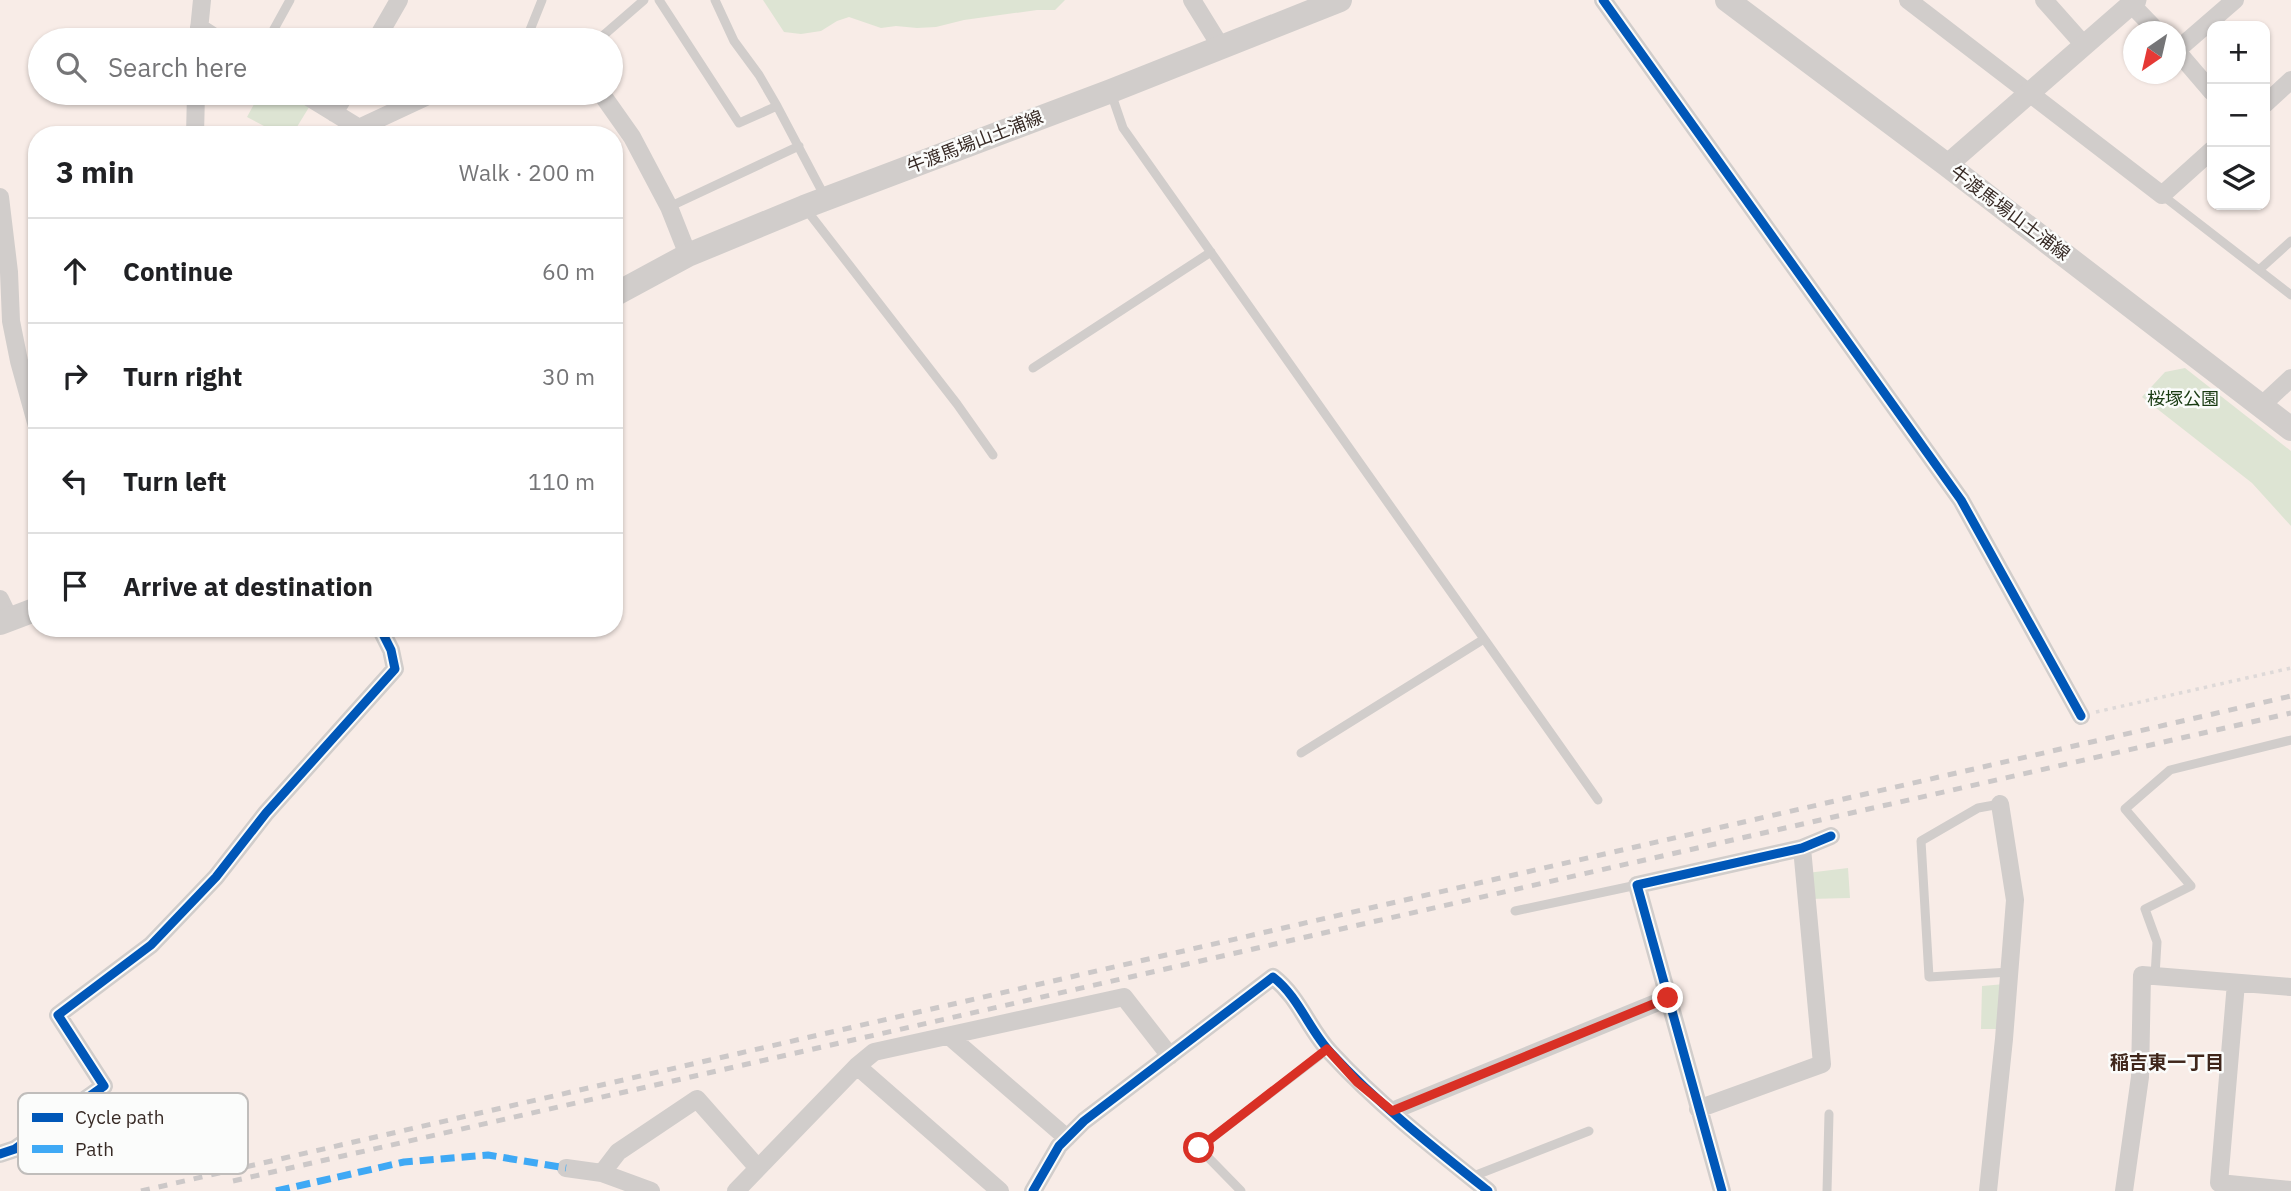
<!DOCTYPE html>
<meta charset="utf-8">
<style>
body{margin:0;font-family:"IBM Plex Sans","Noto Sans JP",sans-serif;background:#f2f2f2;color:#202124}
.controls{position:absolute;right:21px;top:21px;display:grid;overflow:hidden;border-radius:14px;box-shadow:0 2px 5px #0004}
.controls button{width:63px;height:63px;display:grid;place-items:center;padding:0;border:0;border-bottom:2px solid #e0e0e0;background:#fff;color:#202124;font:35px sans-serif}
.compass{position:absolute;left:2123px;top:21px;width:63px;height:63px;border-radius:50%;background:#fff;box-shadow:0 2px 5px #0004;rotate:214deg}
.stop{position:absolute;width:21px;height:21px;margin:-16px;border:5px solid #d93025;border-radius:50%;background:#fff}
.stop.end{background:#d93025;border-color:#fff;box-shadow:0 2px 7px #0008}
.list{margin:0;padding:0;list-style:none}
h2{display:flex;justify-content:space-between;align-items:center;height:91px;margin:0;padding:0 28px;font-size:30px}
h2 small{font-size:23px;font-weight:400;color:#757577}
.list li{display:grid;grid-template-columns:46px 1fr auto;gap:21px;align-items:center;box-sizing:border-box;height:105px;padding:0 28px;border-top:2px solid #e0e0e0}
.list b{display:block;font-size:26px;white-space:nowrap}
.list em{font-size:23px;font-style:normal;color:#757577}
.icon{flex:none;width:38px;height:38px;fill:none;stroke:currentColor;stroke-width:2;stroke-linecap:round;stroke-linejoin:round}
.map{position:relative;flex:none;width:2291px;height:1191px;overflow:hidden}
.search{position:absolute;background:#fff;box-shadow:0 2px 5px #0004;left:28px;top:28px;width:595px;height:77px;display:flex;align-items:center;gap:18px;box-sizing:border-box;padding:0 24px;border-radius:38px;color:#757577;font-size:26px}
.panel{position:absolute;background:#fff;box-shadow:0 2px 5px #0004;left:28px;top:126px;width:595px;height:511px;border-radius:28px}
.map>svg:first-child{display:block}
.green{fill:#dde4d3}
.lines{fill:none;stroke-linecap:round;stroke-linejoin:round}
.path{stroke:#ded9d8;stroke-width:3.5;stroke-dasharray:3.5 5;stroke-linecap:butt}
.service{stroke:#d1cdcb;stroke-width:9}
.minor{stroke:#d1cdcb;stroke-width:18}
.tertiary{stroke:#d1cdcb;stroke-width:21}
.secondary{stroke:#d1cdcb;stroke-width:24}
.rail{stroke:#ccc8c8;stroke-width:5;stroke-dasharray:9 9;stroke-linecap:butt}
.quiet{stroke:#3fa9f5;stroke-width:7;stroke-dasharray:14 7;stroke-linecap:butt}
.cycleway-casing{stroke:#fbfcfb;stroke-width:13}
.cycleway{stroke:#0057b8;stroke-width:9}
.route{stroke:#d93025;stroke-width:9}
.labels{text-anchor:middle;stroke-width:5;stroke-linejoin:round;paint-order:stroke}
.street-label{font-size:18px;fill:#382b26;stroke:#fbfcfb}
.park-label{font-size:18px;fill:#183a11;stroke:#fbfcfb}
.neighbourhood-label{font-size:19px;font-weight:bold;fill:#3f261b;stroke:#fbfcfb}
.key{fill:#fbfcfb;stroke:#c0bdbb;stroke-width:2}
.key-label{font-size:19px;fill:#382b26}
</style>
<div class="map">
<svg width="2291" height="1191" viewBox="0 0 2291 1191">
<rect width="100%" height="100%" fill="#f8ece7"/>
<path class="green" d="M763,0H1065L1055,10H1037L964,20L936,27L917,28L896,26L881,28L849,17L837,21L821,31L801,34L784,32Z
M260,93H293L311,104L292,135H281L247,117Z
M2185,368L2291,451V526L2252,483L2142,397L2165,372Z
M1848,868L1850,898L1809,899L1807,873Z
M2005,984L2002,1029H1981L1982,986Z"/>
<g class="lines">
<path class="path" d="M2096,712L2291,668"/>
<path class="service" d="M659,0L739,123L777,106
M715,0L734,41L759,75L777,106L825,197
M268,40L290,0
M526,40L542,0
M598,40L644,0
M1111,93L1123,128L1598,800
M2162,195L2291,295
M669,207L799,146
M805,208L957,404L993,455
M2259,270L2291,241
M1033,368L1211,252
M1301,753L1484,639
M2000,804L1978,808L1921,841L1929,977L2009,972
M1515,911L1637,885
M2155,976L2157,942L2145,909L2191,886L2125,809L2170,770L2291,740
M1471,1177L1589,1131
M1241,1191L1199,1148L1327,1050
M1827,1191L1829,1114"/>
<path class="minor" d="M1192,0L1221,47
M1603,0L1961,500L2081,716
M1908,0L2162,195L2212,150
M2044,0L2084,45
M2131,4L2158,32
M199,27L219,40
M198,40L202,0
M376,40L399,0
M2176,50L2212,92
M2176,51L2235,0
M302,93L359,128
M601,93L632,137L669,207L688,255
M2265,104L2291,80
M334,113L346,93
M195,135L196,93
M344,135L434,93
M0,197L9,272L11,321L19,361L37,426
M2262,405L2291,378
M0,599L10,620
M2236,983L2219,1183L2291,1190
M949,1036L1067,1138
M857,1066L1000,1191
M1698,1109L1822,1064L1802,848
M1392,1111L1668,998
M0,1154L15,1149L104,1086L58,1015L151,945L216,877L266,813L395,669L391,650L380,628
M566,1168L602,1173L651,1191
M602,1173L618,1152L697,1099L758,1168
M736,1191L857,1066L874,1052L1124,997L1170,1056
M1033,1191L1059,1146L1084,1121L1273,977C1299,997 1309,1030 1331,1053C1378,1104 1434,1148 1488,1191
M1722,1191L1637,885L1802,848L1831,836
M1988,1191L2004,1039L2015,900L2000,804
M2124,1191L2140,1077L2142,975L2291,987"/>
<path class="tertiary" d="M1947,165L2136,0"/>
<path class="secondary" d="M1727,0L1947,165L2291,429
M614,295L688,255L804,207L1111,91L1340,0
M0,623L37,609"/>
<path class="rail" d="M233,1181L2291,713
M141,1191L2291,696"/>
<path class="quiet" d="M276,1191L404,1162L488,1155L566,1168"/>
<g class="cycleway-casing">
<path id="cycleway" d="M1603,0L1961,500L2081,716
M0,1154L15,1149L104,1086L58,1015L151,945L216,877L266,813L395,669L391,650L380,628
M1033,1191L1059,1146L1084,1121L1273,977C1299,997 1309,1030 1331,1053C1378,1104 1434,1148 1488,1191
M1722,1191L1637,885L1802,848L1831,836"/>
</g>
<use href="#cycleway" class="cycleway"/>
</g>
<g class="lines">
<path class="route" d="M1199,1148L1327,1049L1357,1082L1392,1111L1668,998"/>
</g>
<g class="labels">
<g class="street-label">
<text transform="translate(975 142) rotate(-21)" y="6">牛渡馬場山土浦線</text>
<text transform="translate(2010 213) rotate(37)" y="6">牛渡馬場山土浦線</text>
</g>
<g class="park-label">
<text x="2183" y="405">桜塚公園</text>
</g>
<g class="neighbourhood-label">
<text x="2167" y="1069">稲吉東一丁目</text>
</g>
</g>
<rect x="18" y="1093" width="230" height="81" rx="10" class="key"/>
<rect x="32" y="1113" width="31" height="9" fill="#0057b8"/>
<rect x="32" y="1145" width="31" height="8" fill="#3fa9f5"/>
<g class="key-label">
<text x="75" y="1124">Cycle path</text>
<text x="75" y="1156">Path</text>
</g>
</svg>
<div class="controls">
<button>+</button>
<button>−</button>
<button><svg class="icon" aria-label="layers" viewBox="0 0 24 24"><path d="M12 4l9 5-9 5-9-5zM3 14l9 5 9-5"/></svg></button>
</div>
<svg class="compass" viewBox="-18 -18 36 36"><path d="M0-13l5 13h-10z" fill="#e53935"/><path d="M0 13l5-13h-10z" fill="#757577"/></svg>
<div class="stop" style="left:1199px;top:1148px"></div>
<div class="stop end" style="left:1668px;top:998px"></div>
<div class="search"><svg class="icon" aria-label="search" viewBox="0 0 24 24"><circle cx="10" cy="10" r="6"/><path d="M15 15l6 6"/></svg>Search here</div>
<section class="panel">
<h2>3 min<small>Walk · 200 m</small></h2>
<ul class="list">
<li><svg class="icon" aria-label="ahead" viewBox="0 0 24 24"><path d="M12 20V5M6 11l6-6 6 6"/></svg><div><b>Continue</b></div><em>60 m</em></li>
<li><svg class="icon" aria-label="right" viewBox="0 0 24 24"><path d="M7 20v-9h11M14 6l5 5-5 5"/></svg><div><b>Turn right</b></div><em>30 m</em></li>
<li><svg class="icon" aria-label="left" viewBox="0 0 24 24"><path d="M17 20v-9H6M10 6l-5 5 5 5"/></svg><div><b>Turn left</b></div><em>110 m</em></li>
<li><svg class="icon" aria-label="arrive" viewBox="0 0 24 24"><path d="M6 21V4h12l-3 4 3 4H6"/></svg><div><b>Arrive at destination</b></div></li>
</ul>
</section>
</div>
